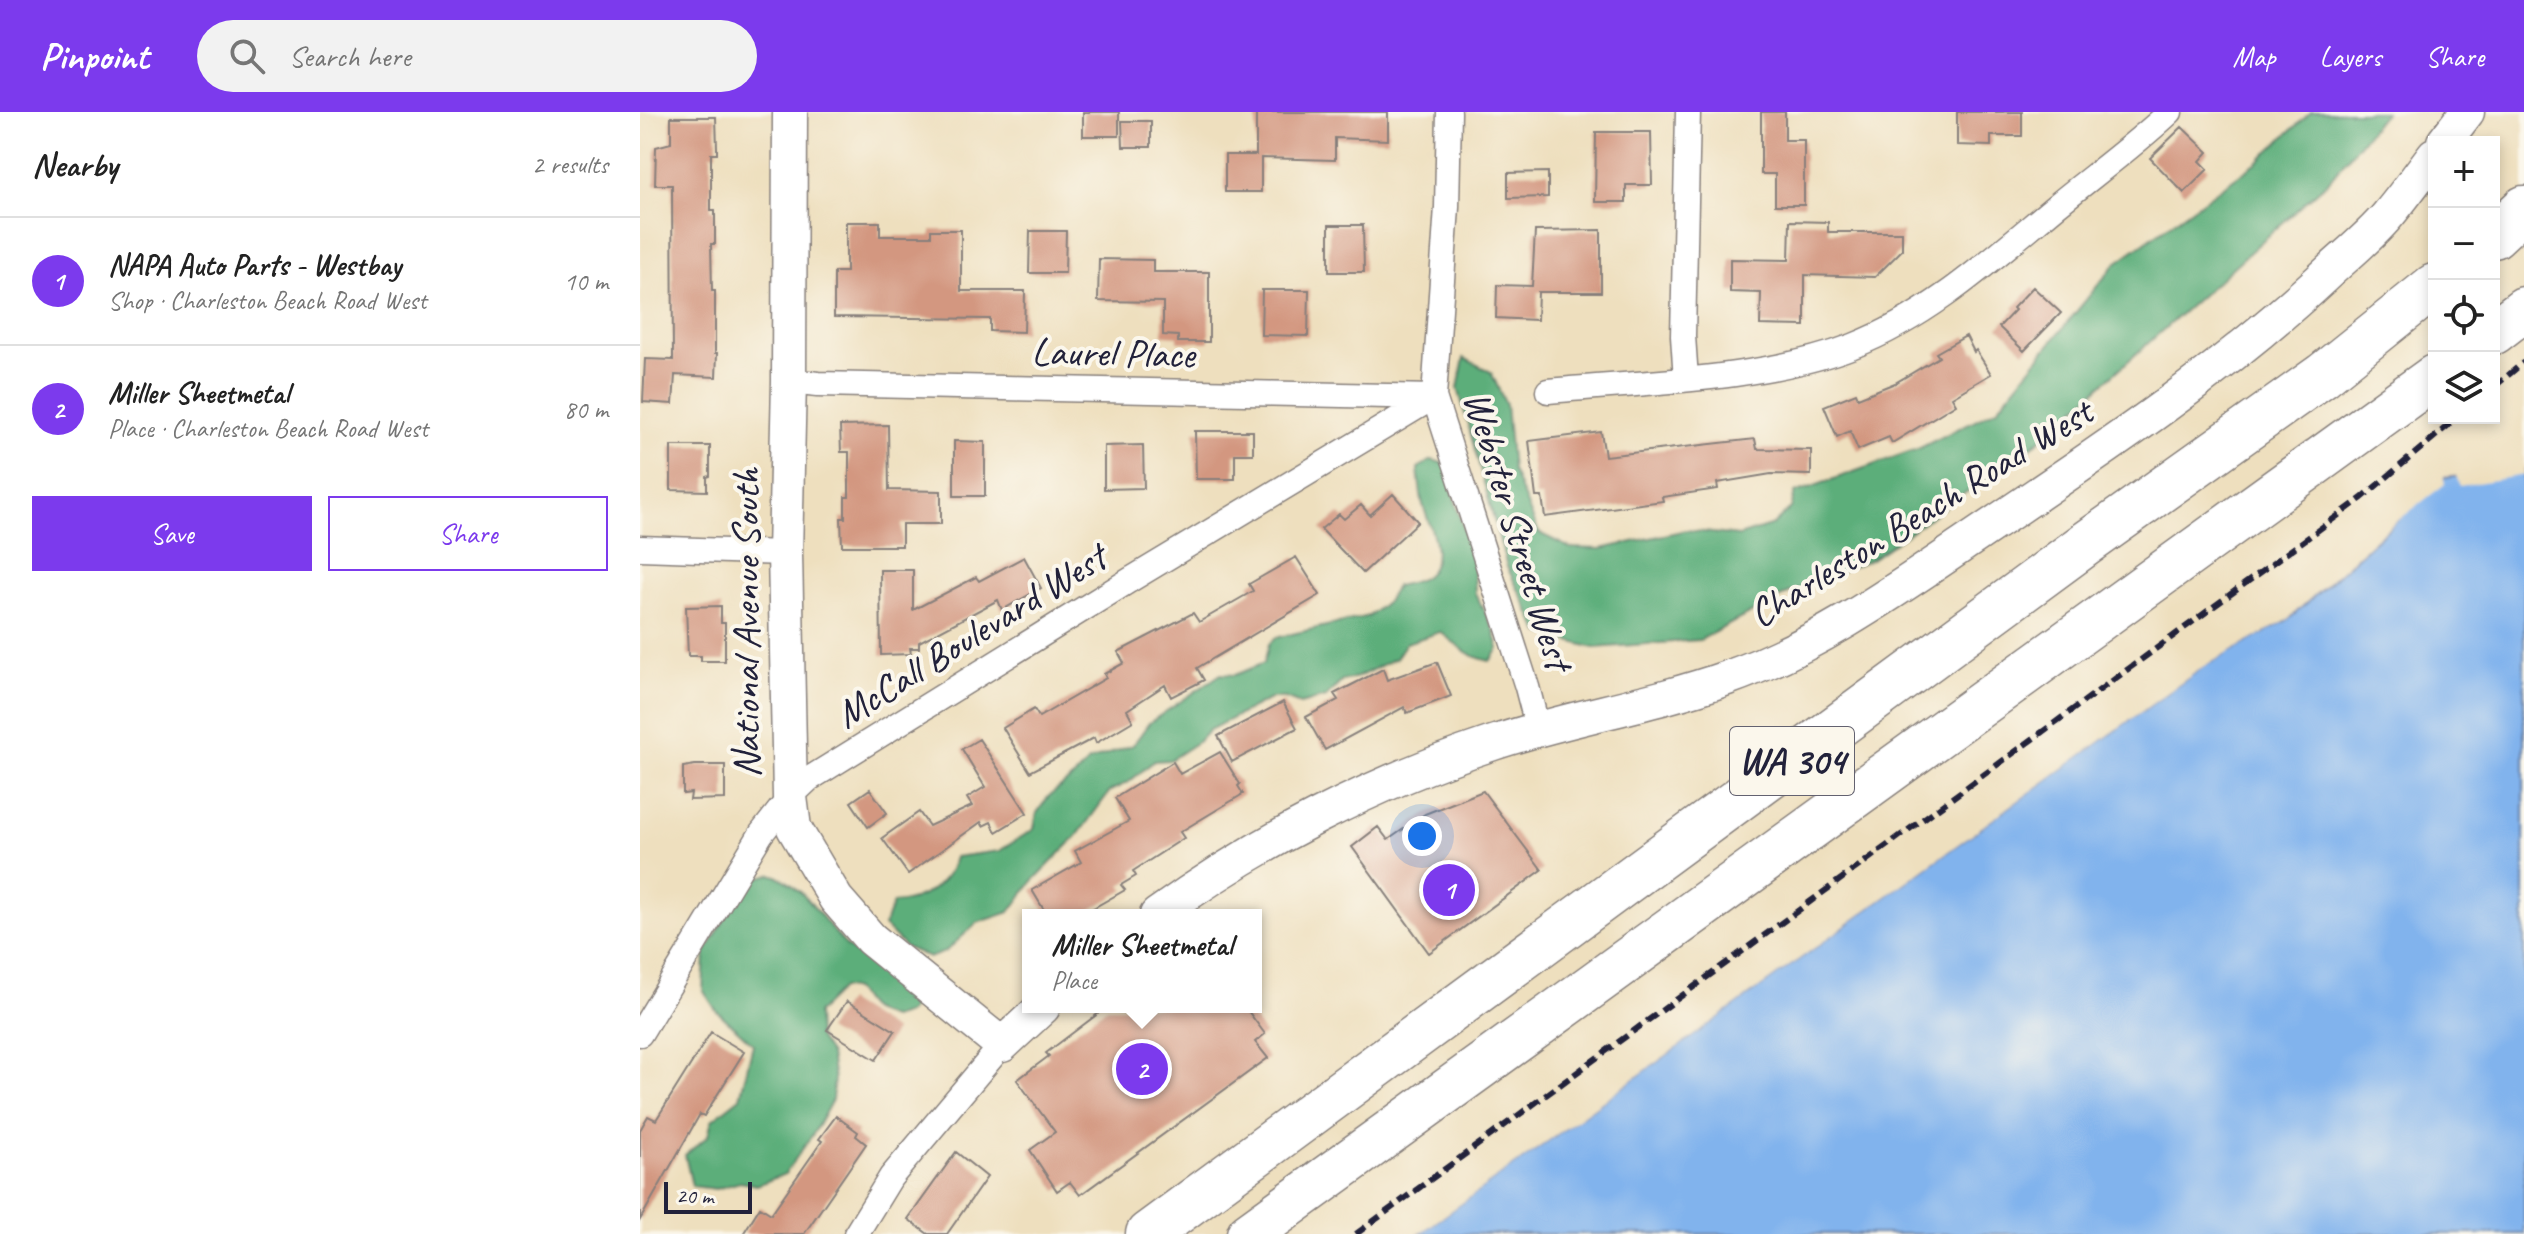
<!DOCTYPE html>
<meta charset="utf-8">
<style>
body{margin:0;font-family:Caveat,sans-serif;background:#f2f2f2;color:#222}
.controls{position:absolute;right:24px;top:24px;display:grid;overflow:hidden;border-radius:0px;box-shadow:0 4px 12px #0003}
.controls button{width:72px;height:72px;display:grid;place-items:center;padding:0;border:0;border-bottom:2px solid #e0e0e0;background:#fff;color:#222;font:40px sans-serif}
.scale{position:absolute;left:24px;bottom:20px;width:88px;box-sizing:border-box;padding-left:8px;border:4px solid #22223b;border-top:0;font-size:22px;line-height:28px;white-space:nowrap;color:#22223b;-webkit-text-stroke:6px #fbf7ec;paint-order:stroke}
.you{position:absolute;left:782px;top:724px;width:28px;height:28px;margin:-20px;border:6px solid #fff;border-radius:50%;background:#1a73e8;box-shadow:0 0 0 12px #1a73e833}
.badge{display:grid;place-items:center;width:52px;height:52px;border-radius:50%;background:#7c3aed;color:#fff;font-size:26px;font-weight:700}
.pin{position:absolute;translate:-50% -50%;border:4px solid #fff;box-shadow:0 2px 8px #0006}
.popup{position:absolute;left:382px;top:797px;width:240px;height:104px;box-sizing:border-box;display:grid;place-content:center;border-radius:0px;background:#fff;filter:drop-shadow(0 2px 6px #0005);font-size:26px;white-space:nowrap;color:#767676}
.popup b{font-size:30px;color:#222}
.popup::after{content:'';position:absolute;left:50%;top:100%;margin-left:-16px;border:16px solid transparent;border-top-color:#fff}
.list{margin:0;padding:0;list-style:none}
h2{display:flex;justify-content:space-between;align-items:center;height:104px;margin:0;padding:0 32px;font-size:34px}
h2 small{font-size:26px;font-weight:400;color:#767676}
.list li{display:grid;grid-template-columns:52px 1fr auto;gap:24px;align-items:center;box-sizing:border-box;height:128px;padding:0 32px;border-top:2px solid #e0e0e0}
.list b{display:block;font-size:30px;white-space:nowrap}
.list p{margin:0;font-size:26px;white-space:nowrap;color:#767676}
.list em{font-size:26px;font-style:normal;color:#767676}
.actions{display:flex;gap:16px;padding:24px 32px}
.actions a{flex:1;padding:18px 0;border:2px solid #7c3aed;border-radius:0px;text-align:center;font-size:28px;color:#7c3aed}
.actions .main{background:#7c3aed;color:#fff}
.icon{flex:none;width:44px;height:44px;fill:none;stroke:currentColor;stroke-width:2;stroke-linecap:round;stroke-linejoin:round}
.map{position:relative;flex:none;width:1884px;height:1122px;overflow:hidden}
header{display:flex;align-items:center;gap:48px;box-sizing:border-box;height:112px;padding:0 40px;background:#7c3aed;color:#fff}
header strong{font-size:38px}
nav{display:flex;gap:44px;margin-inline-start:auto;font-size:28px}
.search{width:560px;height:72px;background:#f2f2f2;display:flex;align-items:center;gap:20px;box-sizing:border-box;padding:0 28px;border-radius:44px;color:#767676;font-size:30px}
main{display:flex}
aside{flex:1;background:#fff}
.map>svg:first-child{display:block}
.forest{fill:#5cae7a;stroke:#3f685a;stroke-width:2}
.water{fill:#81b3ed;stroke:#526a94;stroke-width:2}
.pier{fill:#eedfbe}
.building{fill:#d39780}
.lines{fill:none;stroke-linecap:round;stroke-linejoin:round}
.street-casing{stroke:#88807c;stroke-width:27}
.secondary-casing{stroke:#88807c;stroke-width:37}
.highway-casing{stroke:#88807c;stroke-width:47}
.street{stroke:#fff;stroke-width:24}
.secondary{stroke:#fff;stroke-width:34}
.highway{stroke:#fff;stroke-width:44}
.rail{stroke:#22223b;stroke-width:6;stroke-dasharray:12 6;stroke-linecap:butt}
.labels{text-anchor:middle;stroke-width:8;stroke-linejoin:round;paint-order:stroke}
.shield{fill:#fbf7ec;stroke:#636270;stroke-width:2}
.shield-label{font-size:38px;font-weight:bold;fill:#22223b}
.street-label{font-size:40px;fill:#22223b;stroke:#fbf7ec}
</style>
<header>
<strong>Pinpoint</strong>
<div class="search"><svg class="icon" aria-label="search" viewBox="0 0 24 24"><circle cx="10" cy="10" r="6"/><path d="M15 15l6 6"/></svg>Search here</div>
<nav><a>Map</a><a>Layers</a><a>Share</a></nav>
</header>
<main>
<aside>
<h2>Nearby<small>2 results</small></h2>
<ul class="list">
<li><span class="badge">1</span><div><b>NAPA Auto Parts - Westbay</b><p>Shop · Charleston Beach Road West</p></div><em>10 m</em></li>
<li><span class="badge">2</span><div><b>Miller Sheetmetal</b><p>Place · Charleston Beach Road West</p></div><em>80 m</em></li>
</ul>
<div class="actions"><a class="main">Save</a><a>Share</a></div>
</aside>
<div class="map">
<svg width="1884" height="1122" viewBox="0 0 1884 1122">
<rect width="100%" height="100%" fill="#fbf7ec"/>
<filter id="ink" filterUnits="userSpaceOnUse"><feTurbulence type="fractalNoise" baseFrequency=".0125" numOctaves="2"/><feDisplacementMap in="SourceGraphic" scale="16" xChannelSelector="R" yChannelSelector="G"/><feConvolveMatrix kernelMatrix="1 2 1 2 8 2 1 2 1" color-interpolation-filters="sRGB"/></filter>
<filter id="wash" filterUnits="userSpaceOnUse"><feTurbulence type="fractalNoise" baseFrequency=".006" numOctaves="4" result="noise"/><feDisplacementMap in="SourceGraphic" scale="32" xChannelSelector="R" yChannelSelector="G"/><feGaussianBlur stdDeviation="1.8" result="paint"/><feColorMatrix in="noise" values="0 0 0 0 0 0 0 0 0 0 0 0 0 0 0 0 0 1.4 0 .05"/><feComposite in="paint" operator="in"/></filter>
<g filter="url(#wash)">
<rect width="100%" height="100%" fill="#eedfbe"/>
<path class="forest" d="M1671,0H1745L1688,70L1399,329L1231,447L1150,480L1060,528L954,536L900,521L867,455L818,276L824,246L851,260L866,293L872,358L899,421L930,436L961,437L1046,418L1099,424L1133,413L1151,396L1155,381L1280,336L1357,297L1476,151L1617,50Z
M792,348L809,353L812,378L834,453L835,481L854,518L859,537L850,549C825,544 820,534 800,520L766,531L756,546L718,565L702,569L686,585L660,592L645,586H632L569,618L559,629L530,648L514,649L489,670L470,679L437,724L392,770L370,800L337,811L305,840L289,846L265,835L244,814L253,791C281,789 307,774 315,745L359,739L394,717L397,701L408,685L436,663L449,649L493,633L509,611L581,562L595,563L624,551L629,532L635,526L729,504L747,489L756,474C768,471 783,470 791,458C804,437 787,410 782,389C780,378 779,367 778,356Z
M131,762C162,769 187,816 210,837C230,855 267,866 274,892L268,901L252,906C244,903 233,901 227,894C218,884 219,876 202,876L177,901L178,925L190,943L194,967L192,988L175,1019L145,1062L117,1073L100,1070L76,1077L52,1074L45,1043L68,1024L72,1008L100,986L113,932L76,898L63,878L65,842L89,799L113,767Z"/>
<path class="water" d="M1884,357V1122H779L1563,555L1649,507L1804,366Z"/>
<path class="pier" d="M1884,353V363L1820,374L1815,361Z
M1803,363L1805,372L1711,445L1802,363Z
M1676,477L1649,507L1563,555L779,1122H775L1408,661L1561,552L1647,504Z"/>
<g id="blocks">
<path class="building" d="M443,0H479V24H443Z
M616,0H748V28L695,26V48L621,46V80H585V43H616Z
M1121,0H1145V28H1164V93H1135V62H1121Z
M1317,0H1382V24H1351V34L1317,33Z
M31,5H76L77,36V42H71V98H75V132H71L72,179H75V241H77L76,265L35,263L33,292L3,290L5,247L33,248L32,73H15L16,35L31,31Z
M482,9H511V35H483Z
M1542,15L1568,40L1560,49L1568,57L1544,81L1510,46Z
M956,20H1011L1012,73H986V90H955Z
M908,60V85L868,86V61Z
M1150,109L1188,110V120H1262V138L1235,165L1165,163V214L1120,213L1121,181L1090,180V147L1149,148Z
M206,110H240V124H291V118H321V179H385L384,220L350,219V207L194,205V160H206Z
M689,113H723L724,160H689Z
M961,118V180H898L897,208L856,206L857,173L892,174L895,119Z
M390,119H426L425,161H389Z
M459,147L513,148V160H569V230H538V224L523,223V190L458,189Z
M1393,175L1421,201L1384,239L1359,215L1375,198L1373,196Z
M622,178H669L668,224L621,223Z
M1326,224L1334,240L1336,238L1351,262L1312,285L1316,292L1252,331L1249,325L1218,338L1210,319L1197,325L1184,294L1216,281L1218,286L1255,271L1299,245L1296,241Z
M248,313L249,378L301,379V412H262V434H202L201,406H205V385H209V340H201L200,314Z
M555,319H613V342H595V367H556Z
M961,320L965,344L1115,327L1117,337L1171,338V363L1131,362L1077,371L1078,377L1022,385L1023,389L905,405L902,385H896L889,329Z
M314,329L345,330V384H314Z
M503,333L504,376L464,377V334Z
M31,334H70V364L67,365V379L31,378Z
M753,382L778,410L723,461L681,417L699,402L704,407L721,393L730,403Z
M384,445L401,476L362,498L358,488L279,530V536H270L271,542L241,543L240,458H273V498L336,465L339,469Z
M656,445L680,483L557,556L564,568L531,585L525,573L487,598L493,609L456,631L454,626L390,660L363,616L394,597L399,605L466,566L464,562L484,551L478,540L553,501L559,510L613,479L609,472Z
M81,494V511H85V549H61V544H48L46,495Z
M797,550L811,584L767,601L764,595L685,638L666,605L698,588L694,582L743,557L747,568Z
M643,590L657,616L592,650L578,624Z
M339,627L387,701L356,720L351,710L343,714L341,710L268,762L242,726L279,700L289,714L332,694L327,686L345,675L322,637Z
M580,640L600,672L598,674L603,682L540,720L544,726L493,759L496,764L481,773L485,778L441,803H407L392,778L441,750L435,739L489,709L475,686L533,650L540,662Z
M55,653H85V687L50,688L51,681L43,682V655Z
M230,677L247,701L228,715L211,690Z
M843,679L902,758L789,841L712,735L738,715L748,728L785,702Z
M207,889L255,919L236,948L187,918Z
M467,895H605L625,922L615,930L628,946L440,1083L430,1070L417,1079L390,1038L415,1020L377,968L409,944L406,941Z
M71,920L104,940L64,1004L60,1002L0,1108V1018L8,1004L16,1008Z
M196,1004L218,1020L216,1024L226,1032L164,1122H103L120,1095L131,1102L182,1029L179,1027Z
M316,1040L347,1065L307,1122H288L268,1107Z"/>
</g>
</g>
<g filter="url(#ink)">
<use href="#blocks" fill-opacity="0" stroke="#88807c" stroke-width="2"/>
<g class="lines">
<g class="street-casing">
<path id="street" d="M809,0L807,95L794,285L887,575L898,617
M1046,267L1043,224L1048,0
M149,269L178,272L794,285
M908,279C1003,270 1125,268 1213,234C1291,204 1354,145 1417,93C1455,62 1495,33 1530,0
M0,436L145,441
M0,922L121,722L150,685L169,667L490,468L794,285
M216,1122L251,1065L362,933"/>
</g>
<g class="secondary-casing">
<path id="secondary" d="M150,0L149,269L145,441L150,685L154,716L196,787L231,827L362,933L403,895
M1804,30L1827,0
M517,803C618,730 734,670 853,631C930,605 1011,593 1087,566C1184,532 1270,468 1355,411C1468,335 1582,259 1682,166C1704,145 1729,126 1748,103C1764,84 1779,63 1794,43"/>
</g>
<g class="highway-casing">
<path id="highway" d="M1854,124L1884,96
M1854,220L1884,197
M508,1122L1447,431L1683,263L1794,174
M609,1122L1794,265"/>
</g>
<use href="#street" class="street"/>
<use href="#secondary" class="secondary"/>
<use href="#highway" class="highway"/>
<path class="rail" d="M1854,275L1884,250
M716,1122L1722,386L1817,306"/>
</g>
</g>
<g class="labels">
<rect class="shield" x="1090" y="615" width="124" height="68" rx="6"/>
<g class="shield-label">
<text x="1152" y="662">WA 304</text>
</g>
<g class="street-label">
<text transform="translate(473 240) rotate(1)" y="14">Laurel Place</text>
<text transform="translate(1280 400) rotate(-32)" y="14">Charleston Beach Road West</text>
<text transform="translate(879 418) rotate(73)" y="14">Webster Street West</text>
<text transform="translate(105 511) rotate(-90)" y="14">National Avenue South</text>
<text transform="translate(330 523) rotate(-32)" y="14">McCall Boulevard West</text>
</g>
</g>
</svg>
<div class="controls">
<button>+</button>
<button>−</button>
<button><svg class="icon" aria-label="locate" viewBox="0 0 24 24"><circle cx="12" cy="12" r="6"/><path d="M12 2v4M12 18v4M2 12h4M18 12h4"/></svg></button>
<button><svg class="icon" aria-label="layers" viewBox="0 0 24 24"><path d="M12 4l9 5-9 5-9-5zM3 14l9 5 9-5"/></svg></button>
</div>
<div class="scale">20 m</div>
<div class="you"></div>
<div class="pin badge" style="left:809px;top:778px">1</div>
<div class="pin badge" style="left:502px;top:957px">2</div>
<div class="popup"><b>Miller Sheetmetal</b>Place</div>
</div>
</main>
